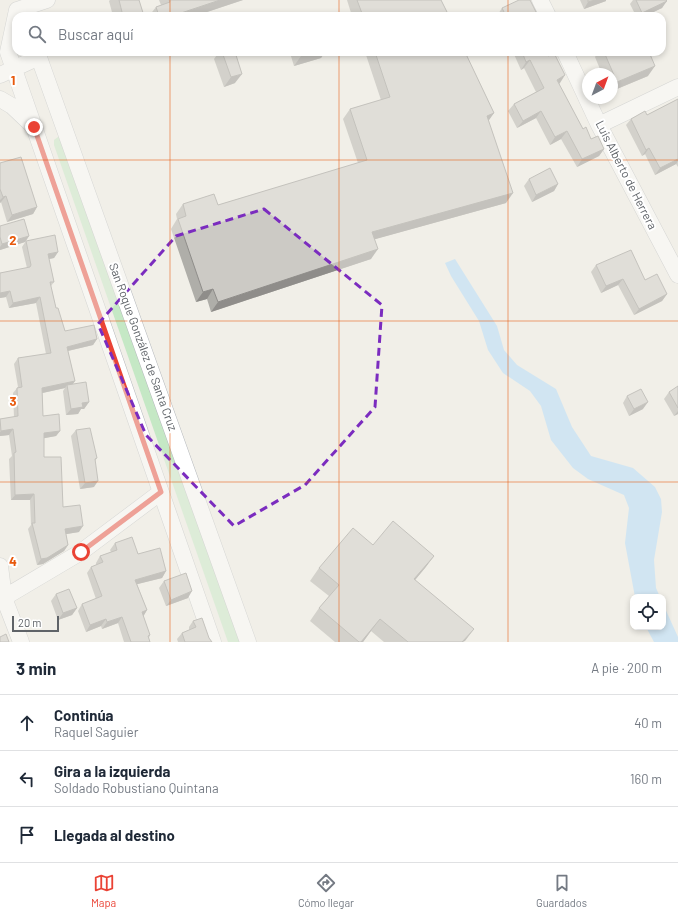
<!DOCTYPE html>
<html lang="es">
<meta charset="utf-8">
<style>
body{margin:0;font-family:Barlow,sans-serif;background:#f6f6f7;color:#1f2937}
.controls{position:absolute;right:12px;bottom:12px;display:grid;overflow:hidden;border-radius:8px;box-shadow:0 2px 6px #0003}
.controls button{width:36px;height:36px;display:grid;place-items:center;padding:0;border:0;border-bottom:1px solid #e0e1e3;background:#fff;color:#1f2937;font:20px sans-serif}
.compass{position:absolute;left:582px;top:68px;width:36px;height:36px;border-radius:50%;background:#fff;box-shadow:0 2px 6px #0003;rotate:41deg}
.scale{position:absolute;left:12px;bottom:10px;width:47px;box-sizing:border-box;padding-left:4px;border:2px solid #5f6368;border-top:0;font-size:11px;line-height:14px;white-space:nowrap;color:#5f6368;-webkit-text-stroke:3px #fff;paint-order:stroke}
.stop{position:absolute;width:12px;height:12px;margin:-9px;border:3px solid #ea4335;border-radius:50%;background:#fff}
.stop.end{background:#ea4335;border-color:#fff;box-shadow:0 1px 4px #0008}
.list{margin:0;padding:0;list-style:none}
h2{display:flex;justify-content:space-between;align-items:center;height:52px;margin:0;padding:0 16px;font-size:17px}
h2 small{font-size:13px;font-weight:400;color:#747a83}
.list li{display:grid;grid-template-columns:26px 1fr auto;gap:12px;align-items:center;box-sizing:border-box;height:56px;padding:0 16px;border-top:1px solid #e0e1e3}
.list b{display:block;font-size:15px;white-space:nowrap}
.list p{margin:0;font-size:13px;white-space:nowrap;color:#747a83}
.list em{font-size:13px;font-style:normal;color:#747a83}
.icon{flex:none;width:22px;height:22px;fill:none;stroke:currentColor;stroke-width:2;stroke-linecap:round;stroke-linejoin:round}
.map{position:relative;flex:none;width:678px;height:642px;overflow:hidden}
.search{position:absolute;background:#fff;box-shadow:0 2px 6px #0003;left:12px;right:12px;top:12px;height:44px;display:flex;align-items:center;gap:10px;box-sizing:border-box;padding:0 14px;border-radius:12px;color:#747a83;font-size:15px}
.sheet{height:220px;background:#fff}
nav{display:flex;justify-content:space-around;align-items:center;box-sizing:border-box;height:56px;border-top:1px solid #e0e1e3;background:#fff;font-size:11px;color:#747a83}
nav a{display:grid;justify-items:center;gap:2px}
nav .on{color:#ea4335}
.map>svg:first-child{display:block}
.green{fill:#c5e8c5}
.water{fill:#aadaff}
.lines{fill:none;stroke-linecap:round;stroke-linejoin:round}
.minor-casing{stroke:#b5b8bc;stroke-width:17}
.minor{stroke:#fff;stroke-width:16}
.wall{fill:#afaea9}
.shaded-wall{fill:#8f8d8a}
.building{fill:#cccac5;stroke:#8f8d8a}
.route{stroke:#ea4335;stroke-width:5}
.marked{fill:none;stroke:#7b2cbf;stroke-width:3;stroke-dasharray:8 5;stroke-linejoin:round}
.grid{fill:none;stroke:#e8590c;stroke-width:1;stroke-opacity:0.55}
.labels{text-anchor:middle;stroke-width:4;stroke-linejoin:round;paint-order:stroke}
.street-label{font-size:12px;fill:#5f6368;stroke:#fff}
.grid-label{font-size:13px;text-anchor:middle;font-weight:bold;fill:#e8590c;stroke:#fff;stroke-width:4;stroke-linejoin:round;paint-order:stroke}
</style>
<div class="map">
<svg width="678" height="642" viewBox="0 0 678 642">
<rect width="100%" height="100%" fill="#f1efe8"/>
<path class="green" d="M58,137L61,138L243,642H228L54,145V140Z"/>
<path class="water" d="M455,259L497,326L504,350L517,365L556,389L572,427L591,456L633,468L655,487L661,499L662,512L654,560L656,588L660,597H635L625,543L629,508L624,495L588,479L573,468L551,440L541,406L530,391L503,373L488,350L479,321L451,276L445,263Z
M663,604L678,637V642H654L646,627H663Z"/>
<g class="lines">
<g class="minor-casing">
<path id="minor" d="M540,0L548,16
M17,10L8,52L213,642
M17,10L47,0
M37,52L248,642
M565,52L599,125L678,275
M0,75L39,57
M0,99L12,106L31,124
M599,125L678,87
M0,566L4,598L21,642
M0,600L81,552L161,492"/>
</g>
<use href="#minor" class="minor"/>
</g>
<path class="wall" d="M110,0H139L144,16H113L109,1Z
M159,0H243L195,16H149L156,7L161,5Z
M347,0H441L449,16H352Z
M580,0H606V1L584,9Z
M633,0H666L662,8L645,16H636L630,4Z
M502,8L538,16H497Z
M219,52H235V83L224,87L214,59Z
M291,52H325L321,58L294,66L290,53Z
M365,52H465L494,113L488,120L506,203L375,239L371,259L211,312L207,299L196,302L171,229L177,219L176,214L183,204L218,205L358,163L343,119L350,109L381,100Z
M513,52H546L560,83L559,84L583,129L591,139L604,149L599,156L577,167L561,139L550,145L536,118L517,128L508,111L514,104L536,92L524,68L521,70Z
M598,52H649L648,76L612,91V74H602L595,57Z
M678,99V167L676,164L655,175L645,154L642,156L626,125L631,119L647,115Z
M0,163L37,207L33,214L7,222L1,202L0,203Z
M529,179L558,184L554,191L532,202L524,186Z
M0,226L29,236L25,242L0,250Z
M26,241L58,252L54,258L49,259L54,282L51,286L56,308L65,331L97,339L93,345L68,351L75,381L72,384L89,402L84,409H81L78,414L66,415L63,391L65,388L42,393L43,416L60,431L56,436L44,438V457L63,507L79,532L66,534L68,545L64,551L43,564L37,565L28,529L31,525L30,500H11L9,459L12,456L9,435L0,436V419L14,417L13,393L18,387L14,364L18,358L46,354L36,303L9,308L6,297L0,298V273L27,268L22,247Z
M596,265L645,280L667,294L662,301L634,315L618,285L601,293L591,272Z
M678,386V414L674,416L664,399L669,392Z
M627,396L643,409L629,416L623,403Z
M76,430L97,458L95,461L94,487L80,489L71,436Z
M115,543L138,554L166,571L162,578L137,584L147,610L143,616L150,635L149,638L150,642H124L118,623L102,629L101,626L86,632L78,611L82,604L96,599L87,573L91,567L96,565V563L100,556L111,552L110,550Z
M373,545L434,556L425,568L415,580L464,642H384L371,631L363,642H335L310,621L319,608L329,596L310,581L319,568Z
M164,581L188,598L166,606L159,588Z
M56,594L77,608L72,615L58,620L51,601Z
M193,621L209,638L212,642H178L177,639L182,633L189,630V627Z"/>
<path class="shaded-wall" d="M220,0H243L195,16H172Z
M595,0H606V1L584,9L588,2Z
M667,1L662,8L645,16H640L642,13Z
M315,52H325L321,58L294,66L301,56Z
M530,60L524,68L521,70L526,62Z
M655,66L648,76L612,91V90L617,82Z
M242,74L235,83L224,87L231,77Z
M565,75L560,83L551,88L557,80Z
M541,111L536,118L517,128L523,121Z
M494,113L487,123V116Z
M567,131L561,139L550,145L555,137Z
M649,148L645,154L642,156L646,150Z
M604,149L599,156L577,167L582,159Z
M678,159V161L676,164L655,175L660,168Z
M558,184L554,191L532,202L536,195Z
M513,193L506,203L365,242L372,232Z
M6,196L1,202L0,203V200L3,197Z
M37,207L33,214L7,222L12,215Z
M29,236L25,242L0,250V247L2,244Z
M378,249L371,259L211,312L218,302Z
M58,252L54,258L44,260L48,254Z
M623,279L618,285L601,293L606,286Z
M213,289L207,299L196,302L203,292Z
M10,291L6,297L0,298V293Z
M667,294L662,301L634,315L639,309Z
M40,297L36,303L9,308L13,303Z
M97,339L93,345L63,352L67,347Z
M75,381L71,387L67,385L65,388L38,394L42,388Z
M89,402L84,409H81L78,414L66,415L71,409L82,403Z
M648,402L643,409L629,416L634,409Z
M678,411V414L674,416Z
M13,429L9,435L0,436V432L1,431Z
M60,431L56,436L40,439L44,433Z
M98,481L94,487L80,489L85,483Z
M34,494L30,500H11L15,495Z
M83,526L79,532L61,535L65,529Z
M68,545L64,551L43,564L37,565L41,559Z
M434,556L425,568L405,592L414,579Z
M166,571L162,578L130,586L135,580Z
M192,591L188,598L166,606L171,600Z
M77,608L72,615L58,620L63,613Z
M147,610L143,617L142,612Z
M122,617L118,623L102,629L107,622Z
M106,619L101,626L86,632L90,625Z
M380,619L371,631L363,642H361Z
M474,629L465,641L462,642Z"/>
<path class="building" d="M119,0H139L144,16H123Z
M169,0H220L172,16H159L156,7L170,2Z
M357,0H441L449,16H363Z
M519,0H530L538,16H506L502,8Z
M588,0H595L588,2Z
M636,0H666L667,1L642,13Z
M222,52H235L242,74L231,77Z
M300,52H315L301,56Z
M375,52H465L494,113L487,116L513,193L372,232L378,249L218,302L213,289L203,292L178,219L186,216L183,204L214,194L218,205L367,160L350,109L390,97Z
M522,52H546L548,56L554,53L565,75L557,80L583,129L586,127L591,139L598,136L604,149L582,159L567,131L555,137L541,111L523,121L514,104L544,88L530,60L526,62Z
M604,52H649L655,66L617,82Z
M678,99V159L660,168L649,148L646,150L631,119L645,111L647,115Z
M21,157L37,207L12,215L6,196L3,197L0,189V163Z
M550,168L558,184L536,195L529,179Z
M24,219L29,236L2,244L0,237V226Z
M55,235L58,252L48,254L54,282H50L56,308H58L65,331L94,325L97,339L67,347L75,381L42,388L43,416L59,414L60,431L44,433V457H61L63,507L80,505L83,526L65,529L68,545L47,558L41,559L32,523H35L34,494L15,495L14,453L16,452L13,429L1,431L0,419L18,416L17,388L22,387L18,358L51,353L40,297L13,303L10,291L0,293V273L30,267L31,265L26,241Z
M631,250L645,280L657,274L667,294L639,309L623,279L606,286L596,265Z
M86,382L89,402L82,403L83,407L71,409L67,385Z
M678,386V408L669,392Z
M641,389L648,402L634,409L627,396Z
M90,428L97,458L95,459L98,481L85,483L76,430Z
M393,521L434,556L414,579L474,629L462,642H408L380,619L361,642H359L319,608L339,585L319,568L353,528L373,545Z
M132,537L138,554L160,548L166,571L135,580L147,610L142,612L150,635L148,636L150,642H131L122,617L107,622L106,619L90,625L82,604L102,596L91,567L103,562L100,556L117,550L115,543Z
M186,573L192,591L171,600L164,581Z
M69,589L77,608L63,613L56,594Z
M202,618L209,638L212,642H185L182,633L196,627L193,621Z
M6,634L9,642H0V637Z"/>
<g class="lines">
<path class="route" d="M34,127L161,492L81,552"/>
</g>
<path d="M0 0H678V642H0ZM264,209L382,305L375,407L305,485L234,526L146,435L98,324L176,236Z" fill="#f1efe8" fill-opacity=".55" fill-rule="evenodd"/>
<path class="marked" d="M264,209L382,305L375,407L305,485L234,526L146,435L98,324L176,236Z"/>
<path class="grid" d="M170,0V16M339,0V16M508,0V16M170,52V642M339,52V642M508,52V642M0,160H678M0,321H678M0,482H678"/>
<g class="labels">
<g class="street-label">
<text transform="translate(626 175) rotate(63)" y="4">Luis Alberto de Herrera</text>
<text transform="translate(143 347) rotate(70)" y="4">San Roque González de Santa Cruz</text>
</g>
</g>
<g class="grid-label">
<text x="13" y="85">1</text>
<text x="13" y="245">2</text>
<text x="13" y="406">3</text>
<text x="13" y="566">4</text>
</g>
</svg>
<div class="controls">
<button><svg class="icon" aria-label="locate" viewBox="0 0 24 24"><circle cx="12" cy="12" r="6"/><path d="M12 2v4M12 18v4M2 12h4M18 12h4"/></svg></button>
</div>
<svg class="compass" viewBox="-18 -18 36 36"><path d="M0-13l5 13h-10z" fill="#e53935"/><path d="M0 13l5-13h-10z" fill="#747a83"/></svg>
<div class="scale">20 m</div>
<div class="stop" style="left:81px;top:552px"></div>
<div class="stop end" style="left:34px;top:127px"></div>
<div class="search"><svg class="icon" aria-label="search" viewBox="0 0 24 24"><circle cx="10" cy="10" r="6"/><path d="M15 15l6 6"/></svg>Buscar aquí</div>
</div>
<section class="sheet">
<h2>3 min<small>A pie · 200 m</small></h2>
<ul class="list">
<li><svg class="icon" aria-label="ahead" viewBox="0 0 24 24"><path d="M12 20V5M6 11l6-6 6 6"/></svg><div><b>Continúa</b><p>Raquel Saguier</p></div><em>40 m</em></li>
<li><svg class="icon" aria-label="left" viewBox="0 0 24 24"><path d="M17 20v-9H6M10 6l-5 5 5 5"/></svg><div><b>Gira a la izquierda</b><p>Soldado Robustiano Quintana</p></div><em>160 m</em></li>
<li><svg class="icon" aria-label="arrive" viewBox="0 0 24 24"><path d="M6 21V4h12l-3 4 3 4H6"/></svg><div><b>Llegada al destino</b></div></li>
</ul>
</section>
<nav>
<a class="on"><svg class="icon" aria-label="map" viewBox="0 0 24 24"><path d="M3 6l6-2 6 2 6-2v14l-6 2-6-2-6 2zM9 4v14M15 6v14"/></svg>Mapa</a>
<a><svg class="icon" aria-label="directions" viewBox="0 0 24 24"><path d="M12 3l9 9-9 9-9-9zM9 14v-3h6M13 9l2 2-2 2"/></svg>Cómo llegar</a>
<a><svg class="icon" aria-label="saved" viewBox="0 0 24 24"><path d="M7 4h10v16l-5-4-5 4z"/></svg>Guardados</a>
</nav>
